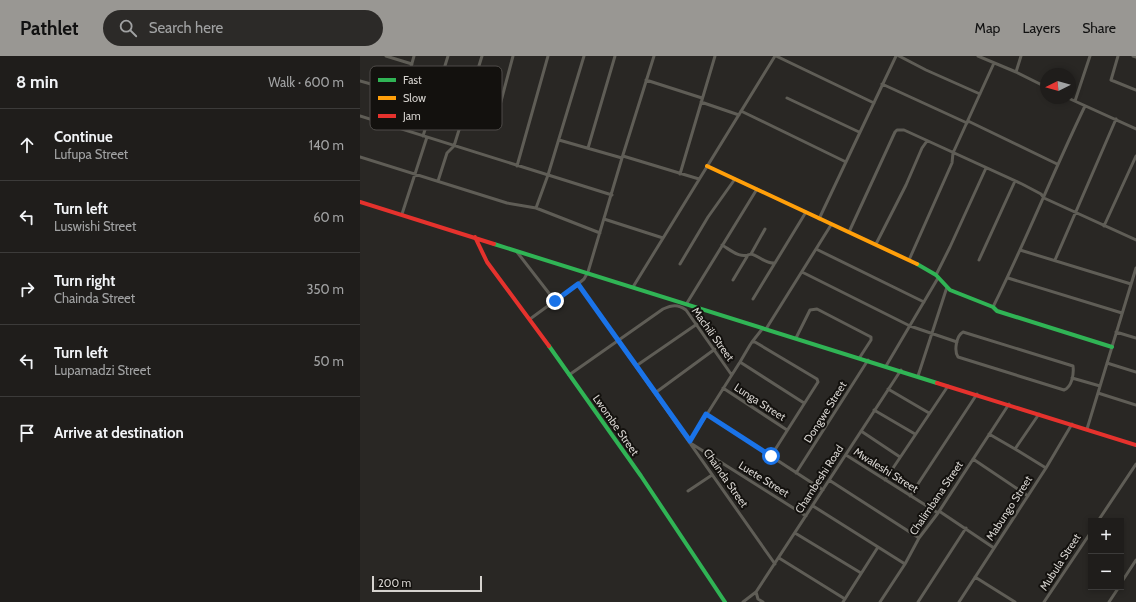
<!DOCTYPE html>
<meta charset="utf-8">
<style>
body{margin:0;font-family:Cabin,sans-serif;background:#2c2a28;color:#f1f3f6}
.controls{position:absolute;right:12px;bottom:12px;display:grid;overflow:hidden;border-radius:0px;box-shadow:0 2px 6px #0003}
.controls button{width:36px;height:36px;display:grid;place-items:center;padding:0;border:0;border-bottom:1px solid #3c3b3a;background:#1f1d1b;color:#f1f3f6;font:20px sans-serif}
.compass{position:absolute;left:680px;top:12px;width:36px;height:36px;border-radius:50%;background:#1f1d1b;box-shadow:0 2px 6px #0003;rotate:265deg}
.scale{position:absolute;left:12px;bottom:10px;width:110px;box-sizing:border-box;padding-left:4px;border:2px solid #d6d3cf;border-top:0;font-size:11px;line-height:14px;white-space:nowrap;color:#d6d3cf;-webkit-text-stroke:3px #13110e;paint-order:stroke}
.stop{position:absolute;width:12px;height:12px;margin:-9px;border:3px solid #1a73e8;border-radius:50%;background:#fff}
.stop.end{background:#1a73e8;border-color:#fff;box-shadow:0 1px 4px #0008}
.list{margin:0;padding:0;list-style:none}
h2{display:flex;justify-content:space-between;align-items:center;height:52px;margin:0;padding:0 16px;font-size:17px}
h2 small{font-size:13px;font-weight:400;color:#a1a2a3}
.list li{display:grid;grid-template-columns:26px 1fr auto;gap:12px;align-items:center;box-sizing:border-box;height:72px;padding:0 16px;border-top:1px solid #3c3b3a}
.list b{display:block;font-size:15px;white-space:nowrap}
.list p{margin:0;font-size:13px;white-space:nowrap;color:#a1a2a3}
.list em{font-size:13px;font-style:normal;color:#a1a2a3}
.icon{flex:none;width:22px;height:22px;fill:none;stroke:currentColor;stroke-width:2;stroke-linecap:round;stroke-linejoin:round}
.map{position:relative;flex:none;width:776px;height:546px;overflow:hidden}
header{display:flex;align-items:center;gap:24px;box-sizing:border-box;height:56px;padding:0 20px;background:#999793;color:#111}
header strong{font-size:19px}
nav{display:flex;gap:22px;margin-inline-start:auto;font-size:14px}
.search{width:280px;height:36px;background:#2c2a28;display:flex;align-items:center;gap:10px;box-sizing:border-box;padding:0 14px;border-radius:22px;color:#a1a2a3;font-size:15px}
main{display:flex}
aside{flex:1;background:#1f1d1b}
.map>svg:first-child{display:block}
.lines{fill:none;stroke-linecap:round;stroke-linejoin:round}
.street{stroke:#5f5d56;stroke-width:3}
.fast{stroke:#30b455;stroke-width:4}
.slow{stroke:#ff9f0a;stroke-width:4}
.jam{stroke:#e5322d;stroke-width:4}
.route{stroke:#1a73e8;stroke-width:5}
.labels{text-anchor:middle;stroke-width:4;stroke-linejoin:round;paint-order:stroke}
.street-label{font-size:11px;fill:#d6d3cf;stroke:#13110e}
.key{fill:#13110e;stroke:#4e4b48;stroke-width:1}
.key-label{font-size:11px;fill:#d6d3cf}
</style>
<header>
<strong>Pathlet</strong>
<div class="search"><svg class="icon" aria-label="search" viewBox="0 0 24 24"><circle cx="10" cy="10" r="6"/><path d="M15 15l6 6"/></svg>Search here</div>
<nav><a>Map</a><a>Layers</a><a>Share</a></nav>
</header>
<main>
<aside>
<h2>8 min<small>Walk · 600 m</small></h2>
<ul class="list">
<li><svg class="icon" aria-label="ahead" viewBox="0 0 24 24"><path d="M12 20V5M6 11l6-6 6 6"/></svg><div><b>Continue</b><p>Lufupa Street</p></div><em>140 m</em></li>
<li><svg class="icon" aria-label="left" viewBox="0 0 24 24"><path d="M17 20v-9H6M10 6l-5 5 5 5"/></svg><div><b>Turn left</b><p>Luswishi Street</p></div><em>60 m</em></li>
<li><svg class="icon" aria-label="right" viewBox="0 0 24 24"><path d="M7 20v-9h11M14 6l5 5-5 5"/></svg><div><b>Turn right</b><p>Chainda Street</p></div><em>350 m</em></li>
<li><svg class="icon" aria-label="left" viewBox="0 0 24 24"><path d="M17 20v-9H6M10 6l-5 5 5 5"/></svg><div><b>Turn left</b><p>Lupamadzi Street</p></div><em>50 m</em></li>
<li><svg class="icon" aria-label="arrive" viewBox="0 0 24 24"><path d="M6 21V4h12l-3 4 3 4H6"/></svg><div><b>Arrive at destination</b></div></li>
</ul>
</aside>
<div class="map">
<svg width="776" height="546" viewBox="0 0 776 546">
<rect width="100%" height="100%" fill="#292724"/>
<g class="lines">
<path class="street" d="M26,0L52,8
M416,0L514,47
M539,0L566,14L620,38
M618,0L656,16L686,31
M758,0L751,24L776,34
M773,0L776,1
M656,16L661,0
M286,24L342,42
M0,25L18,30
M522,28L607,67
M427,42L499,76
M708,42L776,73
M715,45L730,0
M341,46L379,59
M381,55L486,106
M0,60L252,139
M136,64L153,0
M608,65L697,108
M34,71L54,0
M63,80L88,0
M199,84L262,102
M228,92L255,0
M263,100L339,123
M0,101L147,147L176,152L240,177
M157,110L188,0
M320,118L355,0
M78,125L87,97L94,90L122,0
M176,152L188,119L224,0
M42,158L67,81
M244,163L303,182
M459,163L536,0
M744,170L776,100
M489,176L535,76L537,74H544L662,128L681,138L684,142L776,184
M516,188L546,129L562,92L567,85
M362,189C372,195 380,203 391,198L405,173
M456,193L564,246
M660,194L771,228
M157,196L195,245
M391,198C400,200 405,208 415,207
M549,204L592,107L593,97L634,7
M619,204L655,125
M695,204L756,63
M320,208L348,161L375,123
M442,216L550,270L597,286
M576,219L590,191L626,112
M648,222L762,257
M373,224L388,199
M218,228L415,508
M273,231L415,0
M393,243L446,156
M327,247L397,133
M633,251C666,185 693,116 725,50
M170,263L218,228L224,223L228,216L262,102L294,0
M406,273L471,169
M603,276L713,310C714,318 712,331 704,334L598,301C594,295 596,280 603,276Z
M756,276L776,282
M436,282L450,254L457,253L511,281V284L500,301
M392,286L403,272
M380,306L444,347
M747,307L776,316
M276,310L337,268
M526,310L578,222
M209,319L303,253C312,249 318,248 326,254L371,318
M558,320L587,231
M712,322L740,330
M363,332L427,374
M528,333L569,357
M295,337L355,293
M738,337L776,349
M514,354L555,378
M346,358L463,434
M679,358L655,393L686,412
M727,373L776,212
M501,375L540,401
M629,378L655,393
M330,385L380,306L390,289L392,286H395L457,323L458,326L411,400
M332,388L446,460
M486,399L578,457
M613,403L668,440
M436,417L508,304
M469,424L559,482
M525,424L588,330
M328,435L352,419
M550,440L617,338
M453,450L545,508
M579,455L634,492
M738,465L776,408
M435,477L501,517
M419,502L485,543
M615,521L655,546
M761,527L776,504
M383,546L396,536
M403,546L398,543L396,536L541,314
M483,546L518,491
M520,546L545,508L559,482L578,457L649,348
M558,546L606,472
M599,546L686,412L712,368
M684,546L731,476
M749,546L759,531"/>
<path class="fast" d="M134,188L577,327
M557,208L576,219L590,234L633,251L637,255L752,291
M189,290L281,420L365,546"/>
<path class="slow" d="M347,110L557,208"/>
<path class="jam" d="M0,146L134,188
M115,181L127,206L189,290
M577,327L776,389"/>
</g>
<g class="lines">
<path class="route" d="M195,245L218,228L330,385L346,358L411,400"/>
</g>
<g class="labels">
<g class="street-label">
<text transform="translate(353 278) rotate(54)" y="4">Machili Street</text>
<text transform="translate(400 346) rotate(33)" y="4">Lunga Street</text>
<text transform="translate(465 356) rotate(-58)" y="4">Dongwe Street</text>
<text transform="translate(256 369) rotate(55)" y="4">Lwombe Street</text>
<text transform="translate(526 414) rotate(32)" y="4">Mwaleshi Street</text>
<text transform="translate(366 422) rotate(55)" y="4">Chainda Street</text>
<text transform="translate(404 423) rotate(32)" y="4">Luete Street</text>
<text transform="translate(459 423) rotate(-57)" y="4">Chambeshi Road</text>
<text transform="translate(576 442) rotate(-56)" y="4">Chalimbana Street</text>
<text transform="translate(649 452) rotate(-57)" y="4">Mabungo Street</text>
<text transform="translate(700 506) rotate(-57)" y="4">Mubula Street</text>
</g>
</g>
<rect x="10" y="10" width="132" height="64" rx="6" class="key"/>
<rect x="18" y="22" width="18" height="4" fill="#30b455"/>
<rect x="18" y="40" width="18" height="4" fill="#ff9f0a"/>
<rect x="18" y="58" width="18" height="4" fill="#e5322d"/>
<g class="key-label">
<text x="43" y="28">Fast</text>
<text x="43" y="46">Slow</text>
<text x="43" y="64">Jam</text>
</g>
</svg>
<div class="controls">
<button>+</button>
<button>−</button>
</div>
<svg class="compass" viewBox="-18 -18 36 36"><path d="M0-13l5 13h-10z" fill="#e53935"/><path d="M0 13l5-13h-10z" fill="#a1a2a3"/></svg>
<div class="scale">200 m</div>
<div class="stop" style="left:411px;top:400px"></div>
<div class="stop end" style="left:195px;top:245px"></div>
</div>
</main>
